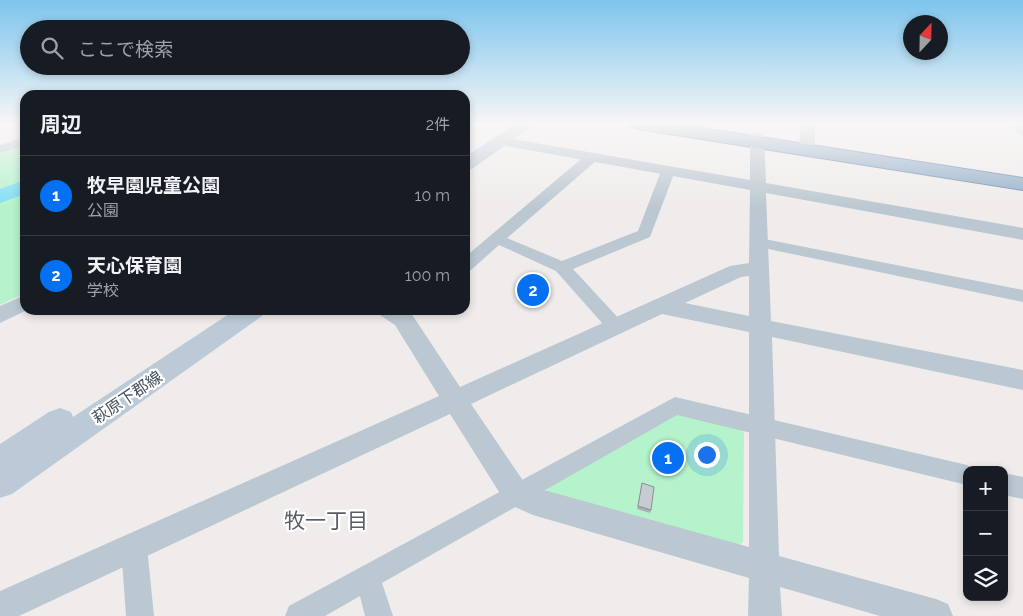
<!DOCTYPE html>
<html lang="ja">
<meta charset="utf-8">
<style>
body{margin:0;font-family:Raleway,"Noto Sans JP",sans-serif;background:#20242c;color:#f1f3f6}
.controls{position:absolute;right:15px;bottom:15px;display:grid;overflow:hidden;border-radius:10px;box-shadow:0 2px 8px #0003}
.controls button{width:45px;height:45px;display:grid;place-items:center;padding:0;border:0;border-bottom:1px solid #363941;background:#171b24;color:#f1f3f6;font:25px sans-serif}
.compass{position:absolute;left:903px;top:15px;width:45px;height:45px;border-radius:50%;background:#171b24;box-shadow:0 2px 8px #0003;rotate:22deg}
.you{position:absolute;left:706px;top:454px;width:18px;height:18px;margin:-12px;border:4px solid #fff;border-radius:50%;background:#1a73e8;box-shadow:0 0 0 8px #1a73e833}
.badge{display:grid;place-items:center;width:32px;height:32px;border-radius:50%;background:#0570f1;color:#fff;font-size:16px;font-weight:700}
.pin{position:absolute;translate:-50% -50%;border:2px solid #fff;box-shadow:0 1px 5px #0006}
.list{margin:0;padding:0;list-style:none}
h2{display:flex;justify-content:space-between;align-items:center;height:65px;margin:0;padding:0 20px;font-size:21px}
h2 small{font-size:16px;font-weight:400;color:#9ea1a6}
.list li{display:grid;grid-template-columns:32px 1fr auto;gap:15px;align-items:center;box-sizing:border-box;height:80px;padding:0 20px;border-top:1px solid #363941}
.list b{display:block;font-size:19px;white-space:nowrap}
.list p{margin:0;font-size:16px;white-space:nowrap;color:#9ea1a6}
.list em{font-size:16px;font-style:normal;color:#9ea1a6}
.icon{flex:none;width:28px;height:28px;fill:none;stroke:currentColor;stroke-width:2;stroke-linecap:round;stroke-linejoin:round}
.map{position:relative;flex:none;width:1023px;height:616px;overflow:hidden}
.search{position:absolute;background:#171b24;box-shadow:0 2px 8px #0003;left:20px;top:20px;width:450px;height:55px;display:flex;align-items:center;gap:12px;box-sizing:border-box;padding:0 18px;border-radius:28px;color:#9ea1a6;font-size:19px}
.panel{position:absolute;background:#171b24;box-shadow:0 2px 8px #0003;left:20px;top:90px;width:450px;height:225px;border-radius:15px}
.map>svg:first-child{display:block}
.green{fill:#b4f3cc}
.water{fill:#7cdef5}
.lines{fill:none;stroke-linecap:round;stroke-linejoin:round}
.trunk-casing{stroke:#698bad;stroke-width:2}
.minor{fill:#bbc7d1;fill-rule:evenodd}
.tertiary{fill:#bbc7d1;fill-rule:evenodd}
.secondary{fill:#bccad8;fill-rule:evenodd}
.trunk{fill:#93aec8;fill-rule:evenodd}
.wall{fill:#abafb5}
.building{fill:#c7cbd3;stroke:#8b8e94}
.labels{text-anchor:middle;stroke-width:4.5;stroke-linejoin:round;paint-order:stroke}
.street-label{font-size:16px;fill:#43505c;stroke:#fff}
.near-neighbourhood-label{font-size:21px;fill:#585d62;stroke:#fff}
</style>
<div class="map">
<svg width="1023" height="616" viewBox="0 0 1023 616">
<rect width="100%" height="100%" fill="#f0ecec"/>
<path class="green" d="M25,143V293L0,305V151Z
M680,413L740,427L744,433L743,542L737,546L547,492V484Z"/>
<path class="water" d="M25,180V194L0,203V189Z"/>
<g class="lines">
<g class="trunk-casing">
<path id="trunk" d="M629,123H671L1023,178V190L638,129L632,127Z"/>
</g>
<path class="minor" d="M25,137V145L0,153V145Z
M592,153L597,154L598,157L597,160L507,238L562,261L638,231L661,171L668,167L673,168L675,171L650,237L573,269L622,322L625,327L622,332L616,334L610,332L556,271L499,245L471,270L465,271V257L587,154Z
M759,238L1023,290V302L754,246L751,243L754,240Z
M675,397L967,465L976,470H967V485L677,415L382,583L393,616H365L360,596L325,616H285L289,606Z
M1004,473L1023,477V499L1004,495Z
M134,534L143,538L147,547L154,616H126L121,547L125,538Z"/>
<path class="tertiary" d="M801,123H815V145L812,148H802L799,145Z
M1011,123H1023V135L1018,134Z
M757,133L762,134L764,137L766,183L1023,228V240L766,193L771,321L1023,370V390L772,337L779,556L936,599L948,604L953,616H880L780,587L782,616H748L749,578L533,515L506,503L450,414L19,616H0V591L439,396L395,325L380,315L377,310H405L411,313L460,387L730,266L749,263L750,190L501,145L496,144L494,141L496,138L501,137L750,180V137L752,134ZM749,276V316L685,303L741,277ZM662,314L749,332V547L526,485L471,404Z
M25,295V310H27L0,323V306Z"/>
<path class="secondary" d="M517,123H536L472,169L465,171V157Z
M235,310H266L262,316L12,494L0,498V444L49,412L60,408L71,412L73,417Z"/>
<use href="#trunk" class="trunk"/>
</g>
<path class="wall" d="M642,483L651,510L650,513L637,509Z"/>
<path class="building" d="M642,483L654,487L651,510L638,506Z"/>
<linearGradient id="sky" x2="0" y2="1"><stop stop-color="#7dc5ed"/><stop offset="0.59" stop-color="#f8f6f6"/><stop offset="1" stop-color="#f8f6f6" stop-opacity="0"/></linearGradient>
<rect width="1023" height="209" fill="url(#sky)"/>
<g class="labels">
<g class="street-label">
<text transform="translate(127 397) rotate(-34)" y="6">萩原下郡線</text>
</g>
<g class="near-neighbourhood-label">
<text x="326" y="528">牧一丁目</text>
</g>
</g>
</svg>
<div class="controls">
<button>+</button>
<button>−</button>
<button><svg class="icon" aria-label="layers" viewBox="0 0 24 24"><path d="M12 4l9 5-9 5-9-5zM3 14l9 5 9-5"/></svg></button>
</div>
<svg class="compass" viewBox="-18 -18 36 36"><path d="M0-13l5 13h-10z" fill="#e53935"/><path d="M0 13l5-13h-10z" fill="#9ea1a6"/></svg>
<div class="you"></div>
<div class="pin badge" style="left:668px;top:458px">1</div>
<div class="pin badge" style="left:533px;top:290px">2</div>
<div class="search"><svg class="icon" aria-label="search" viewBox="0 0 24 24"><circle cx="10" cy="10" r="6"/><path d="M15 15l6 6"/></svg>ここで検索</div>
<section class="panel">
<h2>周辺<small>2件</small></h2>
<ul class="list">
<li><span class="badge">1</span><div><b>牧早園児童公園</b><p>公園</p></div><em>10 m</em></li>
<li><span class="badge">2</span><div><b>天心保育園</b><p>学校</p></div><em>100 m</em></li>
</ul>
</section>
</div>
